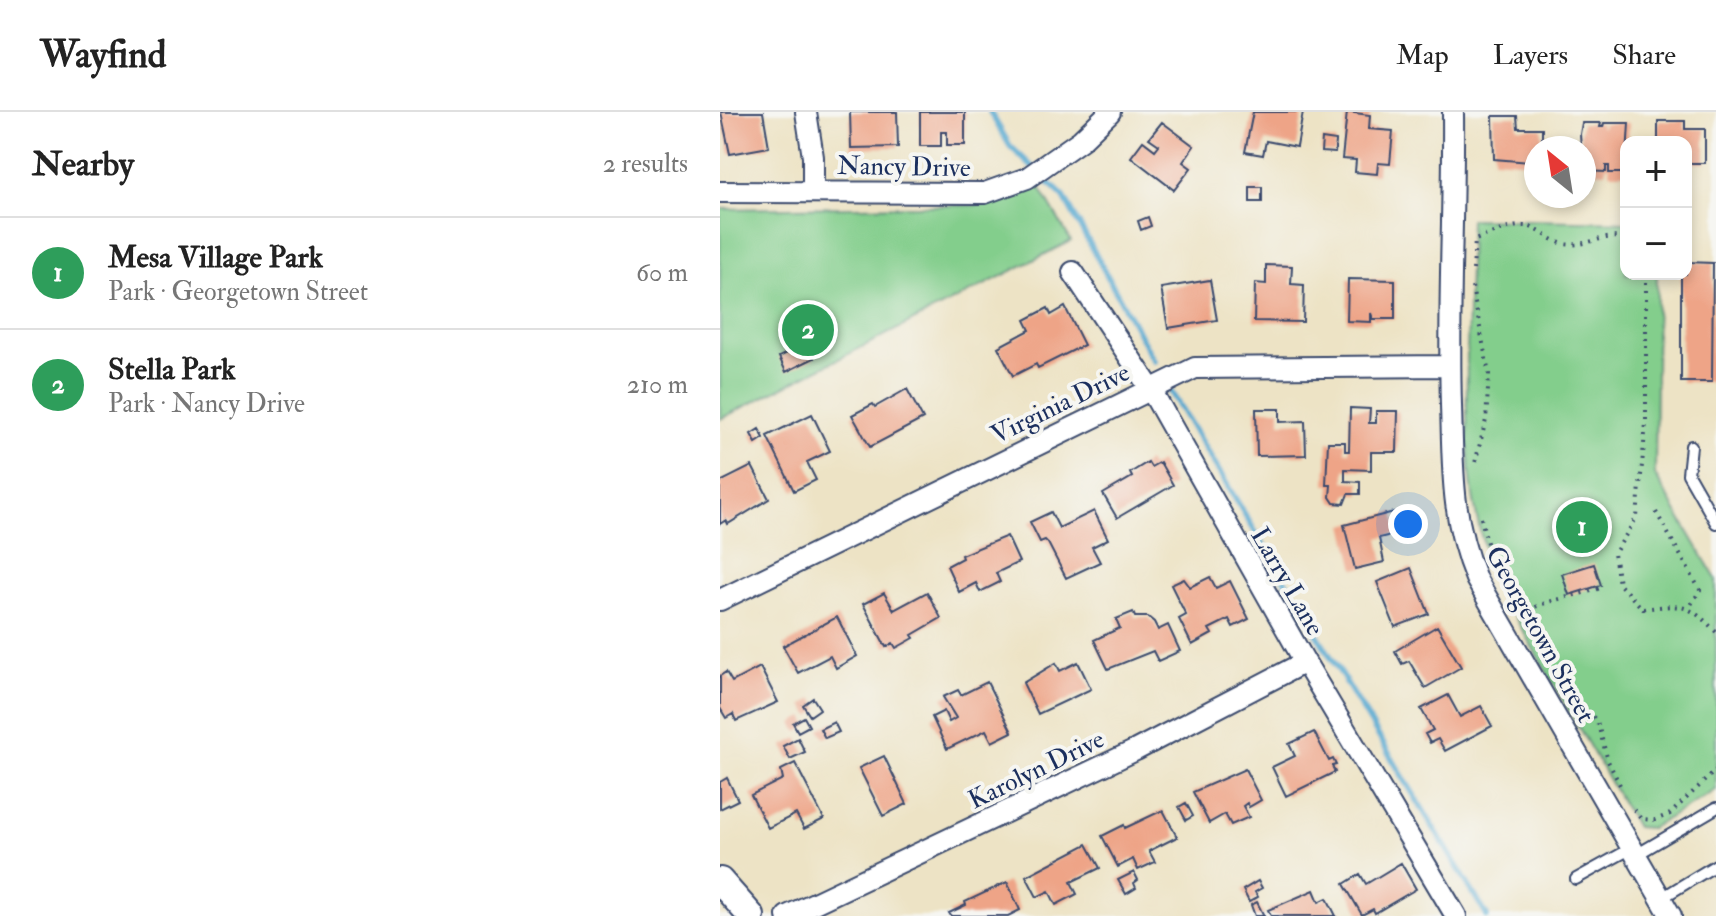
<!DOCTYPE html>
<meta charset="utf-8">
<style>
body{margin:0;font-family:"IM FELL Double Pica",serif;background:#f2f2f2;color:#222}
.controls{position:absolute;right:24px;top:24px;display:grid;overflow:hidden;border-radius:16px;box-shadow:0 4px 12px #0003}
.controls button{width:72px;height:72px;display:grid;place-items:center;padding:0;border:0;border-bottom:2px solid #e0e0e0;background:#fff;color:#222;font:40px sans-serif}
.compass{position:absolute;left:804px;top:24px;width:72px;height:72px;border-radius:50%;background:#fff;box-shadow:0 4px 12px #0003;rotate:330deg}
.you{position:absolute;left:688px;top:412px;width:28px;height:28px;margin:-20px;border:6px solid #fff;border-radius:50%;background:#1a73e8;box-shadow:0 0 0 12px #1a73e833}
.badge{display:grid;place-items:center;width:52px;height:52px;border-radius:50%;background:#d1495b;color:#fff;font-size:26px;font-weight:700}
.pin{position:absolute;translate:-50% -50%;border:4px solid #fff;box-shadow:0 2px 8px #0006}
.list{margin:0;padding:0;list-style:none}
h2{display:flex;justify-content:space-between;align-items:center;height:104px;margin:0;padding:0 32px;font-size:34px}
h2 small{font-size:26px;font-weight:400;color:#767676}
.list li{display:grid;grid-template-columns:52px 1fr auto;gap:24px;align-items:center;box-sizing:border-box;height:112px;padding:0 32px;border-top:2px solid #e0e0e0}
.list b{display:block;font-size:30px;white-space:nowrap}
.list p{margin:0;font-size:26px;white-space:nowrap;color:#767676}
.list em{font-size:26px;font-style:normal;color:#767676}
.map{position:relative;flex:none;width:996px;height:804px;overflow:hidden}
header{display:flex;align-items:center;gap:48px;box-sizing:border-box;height:112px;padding:0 40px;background:#fff;border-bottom:2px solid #e0e0e0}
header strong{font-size:38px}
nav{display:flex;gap:44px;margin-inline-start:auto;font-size:28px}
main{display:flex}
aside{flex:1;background:#fff}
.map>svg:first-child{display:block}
.green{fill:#83ce8c;stroke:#4f7e75;stroke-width:2}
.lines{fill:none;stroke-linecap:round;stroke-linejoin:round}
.stream{stroke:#53a7cf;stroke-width:6}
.building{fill:#eea487}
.service-casing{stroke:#3a4a6d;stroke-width:14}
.minor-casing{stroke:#3a4a6d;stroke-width:24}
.tertiary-casing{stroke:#3a4a6d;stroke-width:30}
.path{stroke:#3a4a6d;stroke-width:4;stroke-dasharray:2 6;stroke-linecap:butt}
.service{stroke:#fff;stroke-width:10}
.minor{stroke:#fff;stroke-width:20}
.tertiary{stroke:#fff;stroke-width:26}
.labels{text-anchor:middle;stroke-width:8;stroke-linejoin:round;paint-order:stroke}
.street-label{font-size:26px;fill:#1b2f5e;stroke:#f6f6f2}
</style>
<header>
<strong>Wayfind</strong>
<nav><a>Map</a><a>Layers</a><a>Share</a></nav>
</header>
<main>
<aside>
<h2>Nearby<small>2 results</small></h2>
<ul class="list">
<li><span class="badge" style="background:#2e9e5b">1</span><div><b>Mesa Village Park</b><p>Park · Georgetown Street</p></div><em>60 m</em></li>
<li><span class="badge" style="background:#2e9e5b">2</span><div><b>Stella Park</b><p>Park · Nancy Drive</p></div><em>210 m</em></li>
</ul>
</aside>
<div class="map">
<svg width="996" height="804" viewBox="0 0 996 804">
<rect width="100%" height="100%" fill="#f6f6f2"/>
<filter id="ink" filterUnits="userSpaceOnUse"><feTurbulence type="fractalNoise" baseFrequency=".0125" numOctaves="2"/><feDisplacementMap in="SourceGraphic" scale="16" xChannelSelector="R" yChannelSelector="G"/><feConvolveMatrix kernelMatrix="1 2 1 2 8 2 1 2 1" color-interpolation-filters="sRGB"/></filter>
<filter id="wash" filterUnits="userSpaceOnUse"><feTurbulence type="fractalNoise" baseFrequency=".006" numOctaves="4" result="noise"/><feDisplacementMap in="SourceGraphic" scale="32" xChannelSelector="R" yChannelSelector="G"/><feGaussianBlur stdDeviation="1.8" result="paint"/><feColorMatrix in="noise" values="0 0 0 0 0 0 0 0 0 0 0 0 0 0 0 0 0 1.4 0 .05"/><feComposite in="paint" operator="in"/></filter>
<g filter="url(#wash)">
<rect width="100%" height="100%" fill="#ede3c5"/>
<path class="green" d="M319,74L351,129L0,307V97L261,93L292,87Z
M750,107L906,110V162H937L935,363L996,467V678L931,716L916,715L788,493C746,416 746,328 747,242C748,197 749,152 750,107Z"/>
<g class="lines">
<path class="stream" d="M270,0L290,34L344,85L434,249
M451,280L767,804"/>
</g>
<g id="blocks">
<path class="building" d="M1,0H43L49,35L10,42Z
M130,0H177L178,35L131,36Z
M200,0H245V33H227V20H221V34H200Z
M533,0H583L577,35L546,29L543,43L525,40Z
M627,0L650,3L649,17L673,19L670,52L658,51L657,62L635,60L636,48L622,47Z
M773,4H797L798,16H822V36H816V46H810V50L774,47Z
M938,9H965V17H985V51H966V30H938Z
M442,10L474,34L463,50L471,56L454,78L411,45L423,29L435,38L439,33L429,26Z
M862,11H881L880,15H883L884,11H909L906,61H889V54H886V60L864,59V36H861L860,22Z
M602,27L616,29L615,41L601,40Z
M530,75H542V90H530Z
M428,105L431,114L421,118L418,109Z
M966,150L993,151L992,270H961V162H966Z
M546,153L572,154L571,172L584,173L583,210L534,209L535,171L546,172Z
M628,167L675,168V207H653L651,201V210L627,209Z
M490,168L497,208L448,216L441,176Z
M345,195L364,233L318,256L316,252L293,264L278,235L310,218L305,208L328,196L331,203Z
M87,231L94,246L66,260L59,245Z
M187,277L203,307L150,335L132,303L153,292L155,295Z
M630,296L650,297L649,311H656V299H678L677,340H651V358L625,357V369L640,370V382H628L624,392L614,391L610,385L611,373H606L608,330H625V339H629Z
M536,297H560V310L585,309L586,343L537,344Z
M92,302L110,339L87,350L96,368L74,379L47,324Z
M39,317L44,326L36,331L31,322Z
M428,350L431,355L440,350L453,373L397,406L383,382L412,365L410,361Z
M32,354L49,387L8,412L6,408L0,412V370Z
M374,399L388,427L372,435L380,450L346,466L328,431L325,428L320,430L310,410L331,400L339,416Z
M674,400L679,421L659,426L664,450L635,457L624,413Z
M287,424L299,450L276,461L280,470L260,480L256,471L239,480L227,454L242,446L241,443Z
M874,452L881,473L849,483L842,462Z
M691,456L709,502L675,515L657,470Z
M490,465L496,476L510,469L529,507L513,515L509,507L489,517L492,522L472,533L459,507L466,503L451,473L464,467L470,475Z
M207,480L221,506L192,523L194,526L176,536L173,531L166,535L143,492L164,481L174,498Z
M413,500L415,505H428L434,510L438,518L448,513L460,539L438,549L433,539L388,557L374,528L400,516L396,507Z
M117,505L137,544L116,556L110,544L78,561L63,534Z
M717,514L741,555L705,576L689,549L682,552L675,539Z
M358,550L371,577L318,602L303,571L336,551L340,559Z
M40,555L58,590L16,609L13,602L6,606L0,596V564L6,560L12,570Z
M267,570L292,620L272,630L266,618L227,637L212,605L224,599L229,610L236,606L223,585L238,578L241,583Z
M728,583L740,605L761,594L772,614L725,639L718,627L710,631L705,622L713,618L701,597Z
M93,586L100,597L90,604L83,593Z
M84,605L89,614L78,620L73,611Z
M114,610L119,620L105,626L100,617Z
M594,620L609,649L613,647L616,653L612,654L615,660L566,684L552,655L575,644L569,632Z
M78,626L85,640L70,647L63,634Z
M164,644L187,692L163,704L139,656Z
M75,651L104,707L84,717L76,702L48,716L31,683L63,667L61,658Z
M525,657L541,688L529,695L527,691L523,694L529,705L511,713L505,702L489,711L473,680Z
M7,666L18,688L0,697V670Z
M466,691L473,704L466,708L459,695Z
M443,698L457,725L429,739L435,750L418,758L413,747L398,755L382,724L404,713L405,716Z
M367,732L380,756L351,770L357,782L336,793L329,779L317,785L306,764Z
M681,751L696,777L655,801L653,797L642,803L624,772L640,762L646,772Z
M414,760L418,768L414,771L416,776L406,782L398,768Z
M538,769L542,776L535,780L538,785L529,790L523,778Z
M287,770L300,798L288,804H231L229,801L246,793L245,790Z
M594,778L599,790L607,786L616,804H551L548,798Z
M537,790L544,804H535L531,793Z"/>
</g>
</g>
<g filter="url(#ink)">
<use href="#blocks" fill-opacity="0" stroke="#3a4a6d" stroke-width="2"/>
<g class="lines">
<g class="service-casing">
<path id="service" d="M971,334L968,362L996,411
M916,743L996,696
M856,767L912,736
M940,787L996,753"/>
</g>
<g class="minor-casing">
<path id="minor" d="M86,0L93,45V78
M733,0C734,98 728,195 731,293C733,357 731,406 756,467L951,804
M0,80L265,81L307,66L361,28L390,0
M353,160L430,276L585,550L736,804
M0,488L475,256L730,254
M67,804L416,638L585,550"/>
</g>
<g class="tertiary-casing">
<path id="tertiary" d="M0,769L31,804"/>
</g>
<path class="path" d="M753,158L755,128C769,123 795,110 810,115C821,119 832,129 844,132C865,136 885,120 906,127
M926,162V311L917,405L894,442L899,472L923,497C961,492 969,491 996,520
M752,175L769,262L766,308L754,355
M936,400L980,478L969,496
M761,406L769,439L781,466L821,516L850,582L877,609L888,649L900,673
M808,498C831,487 856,484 881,476
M914,698L921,707L935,708L950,702L996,658"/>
<use href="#service" class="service"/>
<use href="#minor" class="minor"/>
<use href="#tertiary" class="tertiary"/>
</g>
</g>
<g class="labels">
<g class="street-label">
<text transform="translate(184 54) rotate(1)" y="9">Nancy Drive</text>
<text transform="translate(340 291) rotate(-26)" y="9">Virginia Drive</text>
<text transform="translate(568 469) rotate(60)" y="9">Larry Lane</text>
<text transform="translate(821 522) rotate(61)" y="9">Georgetown Street</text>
<text transform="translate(316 657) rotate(-26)" y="9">Karolyn Drive</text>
</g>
</g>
</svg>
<div class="controls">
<button>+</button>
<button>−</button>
</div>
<svg class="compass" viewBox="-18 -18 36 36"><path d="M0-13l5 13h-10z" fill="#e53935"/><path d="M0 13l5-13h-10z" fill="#767676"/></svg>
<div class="you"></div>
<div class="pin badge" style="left:862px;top:415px;background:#2e9e5b">1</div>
<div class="pin badge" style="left:88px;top:218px;background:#2e9e5b">2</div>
</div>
</main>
